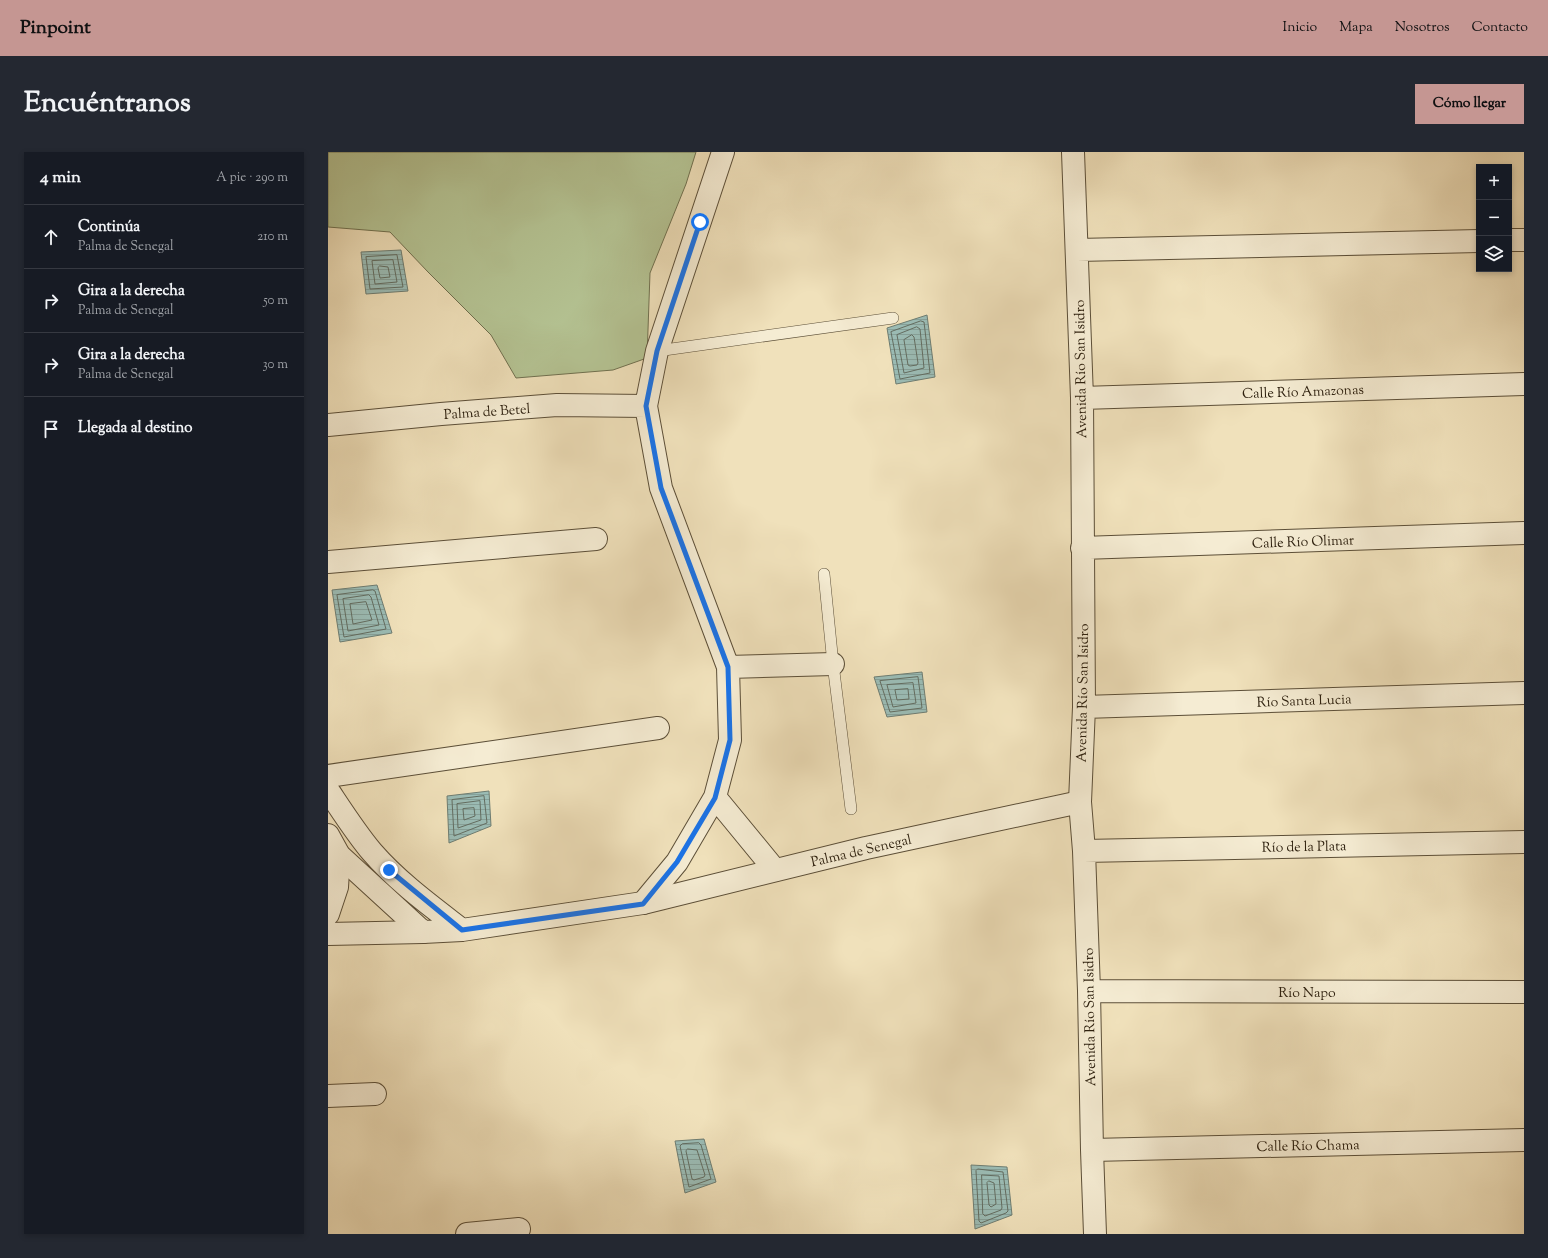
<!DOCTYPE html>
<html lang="es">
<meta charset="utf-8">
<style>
body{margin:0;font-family:"Sorts Mill Goudy",serif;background:#242831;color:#f1f3f6}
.controls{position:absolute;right:12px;top:12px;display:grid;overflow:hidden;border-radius:0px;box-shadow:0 2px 6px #0003}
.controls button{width:36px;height:36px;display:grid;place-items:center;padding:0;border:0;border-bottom:1px solid #363941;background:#171b24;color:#f1f3f6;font:20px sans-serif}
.stop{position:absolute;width:12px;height:12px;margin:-9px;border:3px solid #1a73e8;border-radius:50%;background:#fff}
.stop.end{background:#1a73e8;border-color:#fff;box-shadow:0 1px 4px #0008}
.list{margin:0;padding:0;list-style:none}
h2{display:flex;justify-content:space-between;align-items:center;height:52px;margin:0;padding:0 16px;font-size:17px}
h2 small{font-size:13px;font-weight:400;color:#9ea1a6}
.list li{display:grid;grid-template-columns:26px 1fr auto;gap:12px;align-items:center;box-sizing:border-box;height:64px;padding:0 16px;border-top:1px solid #363941}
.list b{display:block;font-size:15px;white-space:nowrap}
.list p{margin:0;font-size:13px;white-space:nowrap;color:#9ea1a6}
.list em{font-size:13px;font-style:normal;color:#9ea1a6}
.icon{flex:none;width:22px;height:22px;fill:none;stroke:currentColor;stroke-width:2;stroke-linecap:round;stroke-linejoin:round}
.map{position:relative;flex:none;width:1196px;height:1082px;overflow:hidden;border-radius:0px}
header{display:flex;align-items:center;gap:24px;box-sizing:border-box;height:56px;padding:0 20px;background:#c59692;color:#111}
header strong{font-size:19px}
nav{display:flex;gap:22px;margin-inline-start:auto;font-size:14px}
.intro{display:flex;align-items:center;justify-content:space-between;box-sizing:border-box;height:96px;padding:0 24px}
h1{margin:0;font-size:28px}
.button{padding:10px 18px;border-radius:0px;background:#c59692;color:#111;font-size:14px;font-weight:700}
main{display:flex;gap:24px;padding:0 24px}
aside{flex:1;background:#171b24;border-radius:0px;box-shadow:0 2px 6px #0003}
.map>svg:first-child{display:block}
.park{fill:#b5c494;stroke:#707150}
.water{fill:url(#water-rules);stroke:#6e7d72}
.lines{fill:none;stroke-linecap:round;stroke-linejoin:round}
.shore{stroke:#636d61;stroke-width:1}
.service-casing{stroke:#5c4f38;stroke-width:12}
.minor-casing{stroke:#5c4f38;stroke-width:24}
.tertiary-casing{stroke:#5c4f38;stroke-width:24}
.service{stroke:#f5ecd3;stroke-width:11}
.minor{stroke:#f5ecd3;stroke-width:22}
.tertiary{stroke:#f5ecd3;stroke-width:22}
.route{stroke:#1a73e8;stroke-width:5}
.labels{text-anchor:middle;stroke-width:3;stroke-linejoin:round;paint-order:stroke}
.street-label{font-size:14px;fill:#2b1e0d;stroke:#f5ecd3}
</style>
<header>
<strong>Pinpoint</strong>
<nav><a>Inicio</a><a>Mapa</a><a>Nosotros</a><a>Contacto</a></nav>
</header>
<div class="intro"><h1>Encuéntranos</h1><a class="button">Cómo llegar</a></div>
<main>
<aside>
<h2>4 min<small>A pie · 290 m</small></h2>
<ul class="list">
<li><svg class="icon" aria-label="ahead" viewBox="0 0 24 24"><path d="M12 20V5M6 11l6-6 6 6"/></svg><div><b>Continúa</b><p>Palma de Senegal</p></div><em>210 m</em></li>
<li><svg class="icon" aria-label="right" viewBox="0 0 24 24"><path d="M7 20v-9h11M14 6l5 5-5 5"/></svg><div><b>Gira a la derecha</b><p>Palma de Senegal</p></div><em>50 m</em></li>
<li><svg class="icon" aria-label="right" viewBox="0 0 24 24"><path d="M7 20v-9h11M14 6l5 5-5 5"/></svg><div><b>Gira a la derecha</b><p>Palma de Senegal</p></div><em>30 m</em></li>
<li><svg class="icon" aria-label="arrive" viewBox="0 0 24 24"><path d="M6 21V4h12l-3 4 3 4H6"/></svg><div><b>Llegada al destino</b></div></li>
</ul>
</aside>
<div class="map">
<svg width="1196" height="1082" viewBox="0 0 1196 1082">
<defs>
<pattern id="water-rules" width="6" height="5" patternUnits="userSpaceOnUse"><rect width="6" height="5" fill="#9bbcb5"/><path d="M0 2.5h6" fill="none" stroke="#86a19a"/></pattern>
</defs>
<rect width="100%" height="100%" fill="#f0e1bb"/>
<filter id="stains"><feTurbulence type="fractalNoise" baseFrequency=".005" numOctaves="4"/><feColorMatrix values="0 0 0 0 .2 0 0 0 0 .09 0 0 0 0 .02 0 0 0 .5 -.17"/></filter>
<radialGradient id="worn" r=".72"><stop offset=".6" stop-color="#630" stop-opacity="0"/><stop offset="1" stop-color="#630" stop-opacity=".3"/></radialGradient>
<path class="park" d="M0,0H368L358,32L322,121L319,206L285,218L188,226L163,183L100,120L62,80L0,75Z"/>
<path class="water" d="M73,98L80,139L38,142L33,100Z
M599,163L607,225L568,232L559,176Z
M49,433L64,481L12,490L4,438Z
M594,520L599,560L559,565L546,525Z
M161,639L163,674L121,691L119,644Z
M376,987L388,1030L357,1041L347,989Z
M643,1013L679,1015L684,1063L647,1077Z"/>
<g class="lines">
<path class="shore" d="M69,103L75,135L42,137L38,105Z
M65,108L69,130L47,132L44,109Z
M52,114L60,115L62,125L52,126L50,116Z
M593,169L596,170L602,221L572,227L563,180Z
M589,175L592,177L596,216L576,221L569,183Z
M584,183L586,185L590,211L589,213L582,214L580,213L576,188Z
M45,438L47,439L58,477L16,485L9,443Z
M41,443L43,445L51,473L20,479L15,447Z
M38,450L44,468L25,472L22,452Z
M590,525L594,556L562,560L552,529Z
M585,531L588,551L565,555L559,533Z
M580,537L581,547L569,548L567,538Z
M156,644L159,671L126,684L124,648Z
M152,649L153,668L130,676L129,652Z
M146,656L147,664L136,668L135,657Z
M371,991L373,993L383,1027L361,1035L352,994L354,992Z
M360,997L369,998L377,1023L376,1025L366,1028L364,1027L358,999Z
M650,1017L675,1020L680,1059L678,1061L653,1071L651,1069L648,1019Z
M654,1023L671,1024L674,1056L673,1058L657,1064L655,1062Z
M661,1029L666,1031L668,1052L663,1055L661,1053L659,1031Z"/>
<g class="service-casing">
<path id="service" d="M329,199L565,166
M496,422L505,512L523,657"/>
</g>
<g class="minor-casing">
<path id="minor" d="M745,0L754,246L756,555L752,650L756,699L761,839L764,998L767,1082
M1181,88H1196
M749,98L1151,89
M754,246L1196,232
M0,273L113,262L229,253L318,254
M754,396L1196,381
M0,410L268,387
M400,515L505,512
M756,555L1196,541
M0,624L330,576
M387,645L447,718
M756,699L1196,690
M315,751L349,710L387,645L402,588L400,515L333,336L318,254L329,199L395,0
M0,762L9,735L11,703
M0,782L95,780
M761,839L1196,840
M0,944L47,942
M764,998L1196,988
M139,1082L191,1077"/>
</g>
<g class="tertiary-casing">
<path id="tertiary" d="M0,638C14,659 28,681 44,700C70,730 103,754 134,778
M0,683L11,703L95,780L134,778L315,751L538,696L752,650"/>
</g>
<use href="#service" class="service"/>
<use href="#minor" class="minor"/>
<use href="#tertiary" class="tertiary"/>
</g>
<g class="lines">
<path class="route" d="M61,718L134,778L315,752L349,710L387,646L402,588L400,515L333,336L318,254L329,199L372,70"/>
</g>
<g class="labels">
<g class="street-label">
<text transform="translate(752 217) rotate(-91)" y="5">Avenida Río San Isidro</text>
<text transform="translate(975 239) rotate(-2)" y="5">Calle Río Amazonas</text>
<text transform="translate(159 259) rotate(-4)" y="5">Palma de Betel</text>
<text transform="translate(975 389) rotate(-2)" y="5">Calle Río Olimar</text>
<text transform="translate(754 541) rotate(-89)" y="5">Avenida Río San Isidro</text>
<text transform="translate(976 548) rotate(-2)" y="5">Río Santa Lucia</text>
<text transform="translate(976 694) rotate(-1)" y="5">Río de la Plata</text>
<text transform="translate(533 698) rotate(-13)" y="5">Palma de Senegal</text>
<text x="979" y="845">Río Napo</text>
<text transform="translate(761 865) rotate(-91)" y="5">Avenida Río San Isidro</text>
<text transform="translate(980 993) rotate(-1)" y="5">Calle Río Chama</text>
</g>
</g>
<rect width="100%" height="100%" filter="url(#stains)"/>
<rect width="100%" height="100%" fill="url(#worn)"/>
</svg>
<div class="controls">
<button>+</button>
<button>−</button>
<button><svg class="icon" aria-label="layers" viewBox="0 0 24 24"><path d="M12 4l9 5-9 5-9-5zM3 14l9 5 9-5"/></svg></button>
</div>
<div class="stop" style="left:372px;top:70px"></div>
<div class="stop end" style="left:61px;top:718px"></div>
</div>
</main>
